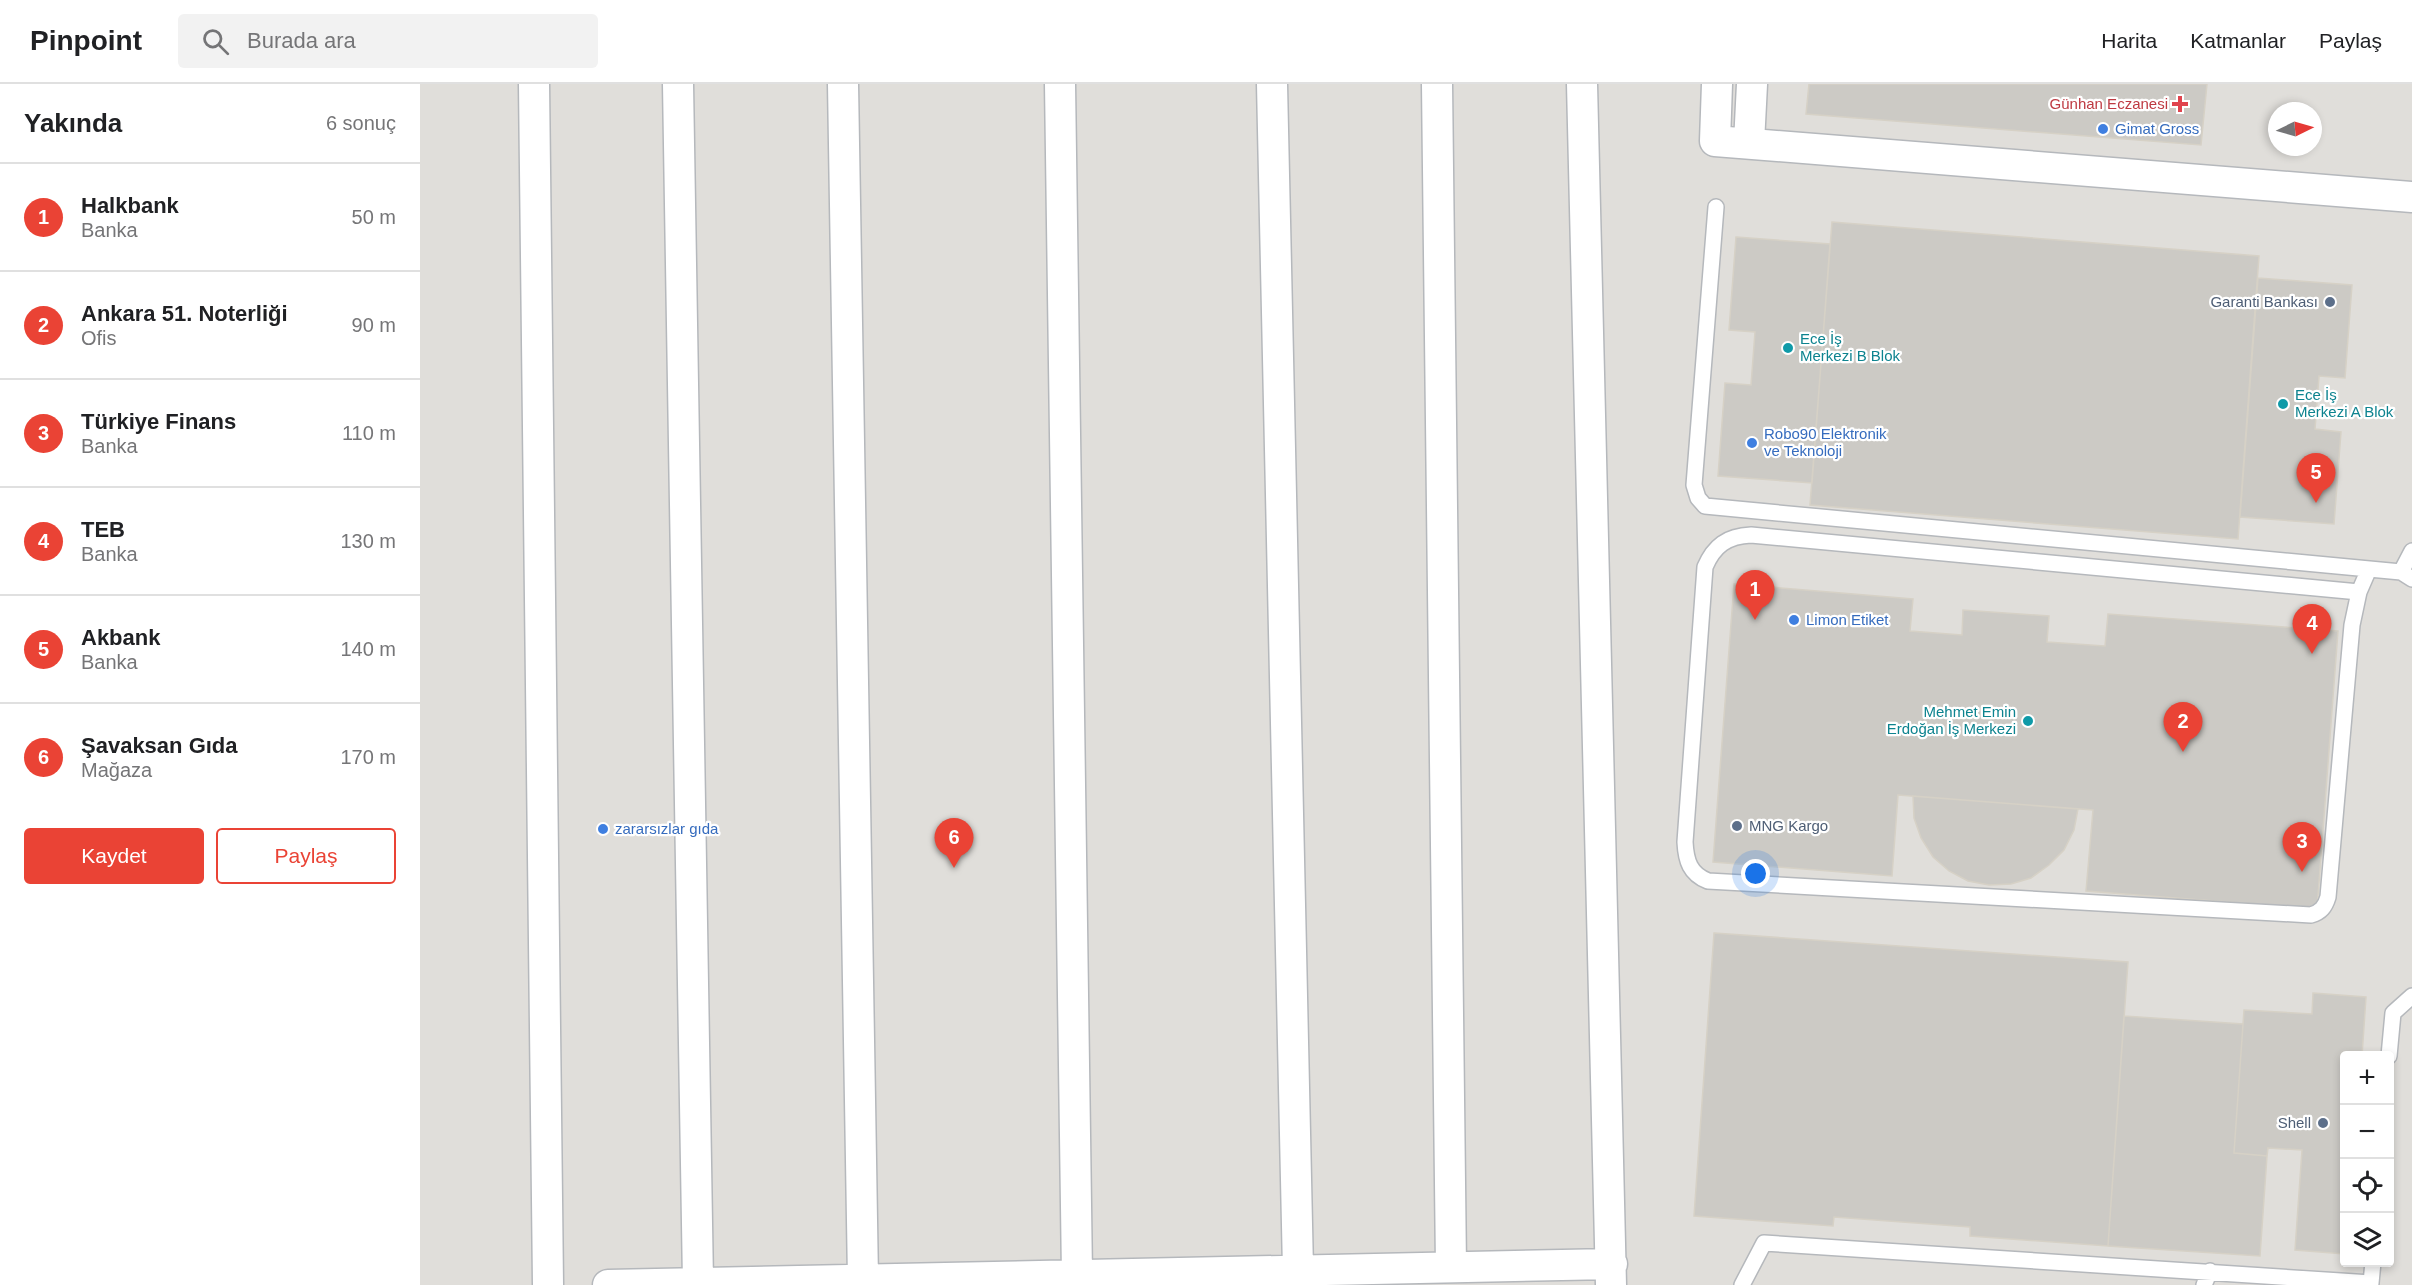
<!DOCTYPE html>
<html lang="tr">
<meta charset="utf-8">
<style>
body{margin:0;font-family:Helvetica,sans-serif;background:#f2f2f2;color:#202124}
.controls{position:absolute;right:18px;bottom:18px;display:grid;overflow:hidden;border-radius:6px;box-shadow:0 3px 9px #0003}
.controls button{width:54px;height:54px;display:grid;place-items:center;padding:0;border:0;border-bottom:2px solid #e0e0e0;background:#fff;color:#202124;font:30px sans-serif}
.compass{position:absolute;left:1848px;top:18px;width:54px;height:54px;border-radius:50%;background:#fff;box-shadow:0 3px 9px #0003;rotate:85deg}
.you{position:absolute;left:1336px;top:790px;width:21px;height:21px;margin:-15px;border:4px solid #fff;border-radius:50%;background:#1a73e8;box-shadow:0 0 0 9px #1a73e833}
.badge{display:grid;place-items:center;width:39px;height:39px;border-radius:50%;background:#ea4335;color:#fff;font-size:20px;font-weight:700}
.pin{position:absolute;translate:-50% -50px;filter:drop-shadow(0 2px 3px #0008)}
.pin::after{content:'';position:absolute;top:32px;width:21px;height:18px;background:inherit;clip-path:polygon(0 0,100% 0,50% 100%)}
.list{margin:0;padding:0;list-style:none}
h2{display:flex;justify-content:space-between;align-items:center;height:78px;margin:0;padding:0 24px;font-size:26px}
h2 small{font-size:20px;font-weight:400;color:#757577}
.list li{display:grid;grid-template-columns:39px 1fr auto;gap:18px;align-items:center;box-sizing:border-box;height:108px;padding:0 24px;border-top:2px solid #e0e0e0}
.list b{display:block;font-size:22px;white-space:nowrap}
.list p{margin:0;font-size:20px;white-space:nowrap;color:#757577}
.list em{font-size:20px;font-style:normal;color:#757577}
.actions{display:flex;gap:12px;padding:18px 24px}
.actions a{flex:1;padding:14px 0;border:2px solid #ea4335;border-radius:6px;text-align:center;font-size:21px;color:#ea4335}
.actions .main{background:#ea4335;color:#fff}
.icon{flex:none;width:33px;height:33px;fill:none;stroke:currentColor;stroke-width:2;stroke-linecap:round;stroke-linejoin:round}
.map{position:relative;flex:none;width:1992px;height:1201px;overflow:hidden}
header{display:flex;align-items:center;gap:36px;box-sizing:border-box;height:84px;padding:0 30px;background:#fff;border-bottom:2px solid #e0e0e0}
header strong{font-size:28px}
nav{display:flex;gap:33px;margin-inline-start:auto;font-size:21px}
.search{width:420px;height:54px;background:#f2f2f2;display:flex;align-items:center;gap:15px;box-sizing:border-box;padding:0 21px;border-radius:6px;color:#757577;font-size:22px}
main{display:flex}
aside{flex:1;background:#fff}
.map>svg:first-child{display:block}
.industrial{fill:#e0deda;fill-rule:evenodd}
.building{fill:#cccac5;stroke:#d6d1c6;stroke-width:1.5}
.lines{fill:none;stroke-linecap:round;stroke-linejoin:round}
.service-casing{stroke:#b5b8bc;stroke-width:18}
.minor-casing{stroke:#b5b8bc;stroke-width:33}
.service{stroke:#fff;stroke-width:15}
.minor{stroke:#fff;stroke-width:30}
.health-dot{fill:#e0444e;stroke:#fff;stroke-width:2}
.shop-dot{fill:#3f7fe0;stroke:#fff;stroke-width:2}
.service-dot{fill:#5c6f8a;stroke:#fff;stroke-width:2}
.culture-dot{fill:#0f9aa8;stroke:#fff;stroke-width:2}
.labels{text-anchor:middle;stroke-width:4.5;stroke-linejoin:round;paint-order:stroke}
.health-label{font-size:15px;fill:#be3a42;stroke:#fff;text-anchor:end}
.shop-label{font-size:15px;fill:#366cbe;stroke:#fff;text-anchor:start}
.service-label{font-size:15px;fill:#4e5e75;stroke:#fff;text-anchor:end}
.culture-label{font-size:15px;fill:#0d838f;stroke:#fff;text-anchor:start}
</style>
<header>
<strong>Pinpoint</strong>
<div class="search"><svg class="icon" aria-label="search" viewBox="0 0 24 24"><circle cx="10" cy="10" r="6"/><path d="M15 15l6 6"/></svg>Burada ara</div>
<nav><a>Harita</a><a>Katmanlar</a><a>Paylaş</a></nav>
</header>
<main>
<aside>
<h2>Yakında<small>6 sonuç</small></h2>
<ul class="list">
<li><span class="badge">1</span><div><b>Halkbank</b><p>Banka</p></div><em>50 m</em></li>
<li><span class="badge">2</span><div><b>Ankara 51. Noterliği</b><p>Ofis</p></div><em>90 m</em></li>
<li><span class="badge">3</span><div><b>Türkiye Finans</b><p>Banka</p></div><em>110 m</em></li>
<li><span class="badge">4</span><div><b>TEB</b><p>Banka</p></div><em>130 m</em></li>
<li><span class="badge">5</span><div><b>Akbank</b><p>Banka</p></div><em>140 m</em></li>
<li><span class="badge">6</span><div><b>Şavaksan Gıda</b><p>Mağaza</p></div><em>170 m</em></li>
</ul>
<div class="actions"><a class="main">Kaydet</a><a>Paylaş</a></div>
</aside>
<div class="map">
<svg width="1992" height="1201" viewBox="0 0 1992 1201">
<rect width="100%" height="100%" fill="#f1efe8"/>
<path class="industrial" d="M0,0H1992V1201H0ZM1857,27H1893V63H1857ZM1924,972H1970V1178H1924Z"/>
<path class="building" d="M1389,0H1787L1781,61L1386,30Z
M1412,138L1839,172L1818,455L1390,421Z
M1316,153L1410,160L1392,399L1298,392L1305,299L1331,301L1335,248L1309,246Z
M1838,194L1932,201L1925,294L1899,292L1895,345L1921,348L1914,440L1820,433Z
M1314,500L1493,515L1490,547L1542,551L1543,526L1629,532L1627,558L1685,562L1688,530L1918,547L1897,825L1666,807L1673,726L1478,711L1472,792L1293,778Z
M1493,712L1658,725L1654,746L1644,766L1629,781L1611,794L1591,800L1569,801L1548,797L1529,787L1513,773L1501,754L1494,734Z
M1294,849L1708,878L1688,1162L1550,1152V1143L1414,1133L1413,1142L1274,1132Z
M1893,909L1946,913L1942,972H1924V1170L1875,1166L1882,1066L1848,1064L1847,1072L1814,1069L1824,926L1892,930Z
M1704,932L1823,940L1814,1069L1847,1072L1840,1172L1688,1162Z"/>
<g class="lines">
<g class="service-casing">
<path id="service" d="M1296,123L1274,401L1278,414L1285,422L1981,488L1992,495
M1981,488L1992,467
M1939,508L1331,451C1307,452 1294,462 1285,483L1265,758C1266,777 1270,790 1288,797L1891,831C1901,828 1905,823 1908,813L1932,541L1939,508L1949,485
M1969,972L1973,929L1992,912
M1322,1201L1344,1159L1951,1199L1953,1178
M1784,1201L1790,1187"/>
</g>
<g class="minor-casing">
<path id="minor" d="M114,0L128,1201
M258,0L278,1199
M423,0L443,1196
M640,0L657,1191
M852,0L878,1186
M1017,0L1031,1183
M1162,0L1191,1201
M1297,0L1295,57L1992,113
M1329,59L1332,0
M188,1201L1192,1180"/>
</g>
<use href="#service" class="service"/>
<use href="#minor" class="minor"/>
</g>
<path class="health-dot" d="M1757 11h6v6h6v6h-6v6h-6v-6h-6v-6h6z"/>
<g class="shop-dot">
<circle cx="1683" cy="45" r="6"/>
<circle cx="1332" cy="359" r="6"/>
<circle cx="1374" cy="536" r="6"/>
<circle cx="183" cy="745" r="6"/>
</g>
<g class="service-dot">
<circle cx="1910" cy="218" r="6"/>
<circle cx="1317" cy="742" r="6"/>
<circle cx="1903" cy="1039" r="6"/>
</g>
<g class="culture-dot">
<circle cx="1368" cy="264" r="6"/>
<circle cx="1863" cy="320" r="6"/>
<circle cx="1608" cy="637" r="6"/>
</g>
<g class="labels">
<g class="health-label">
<text x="1748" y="25">Günhan Eczanesi</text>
</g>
<g class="shop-label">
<text x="1695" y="50">Gimat Gross</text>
<text x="1344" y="355">Robo90 Elektronik<tspan x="1344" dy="17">ve Teknoloji</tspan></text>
<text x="1386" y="541">Limon Etiket</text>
<text x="195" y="750">zararsızlar gıda</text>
</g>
<g class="service-label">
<text x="1898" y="223">Garanti Bankası</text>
<text x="1329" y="747" text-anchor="start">MNG Kargo</text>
<text x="1891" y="1044">Shell</text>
</g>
<g class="culture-label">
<text x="1380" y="260">Ece İş<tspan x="1380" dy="17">Merkezi B Blok</tspan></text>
<text x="1875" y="316">Ece İş<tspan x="1875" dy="17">Merkezi A Blok</tspan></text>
<text x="1596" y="633" text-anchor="end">Mehmet Emin<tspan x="1596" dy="17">Erdoğan İş Merkezi</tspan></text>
</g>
</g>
</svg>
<div class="controls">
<button>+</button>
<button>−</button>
<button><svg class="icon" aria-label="locate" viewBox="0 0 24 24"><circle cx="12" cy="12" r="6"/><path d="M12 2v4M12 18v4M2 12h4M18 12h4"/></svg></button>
<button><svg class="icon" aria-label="layers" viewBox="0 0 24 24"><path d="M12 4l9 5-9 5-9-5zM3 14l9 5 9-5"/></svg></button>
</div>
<svg class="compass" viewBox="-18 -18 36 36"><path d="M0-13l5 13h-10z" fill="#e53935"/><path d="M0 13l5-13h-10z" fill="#757577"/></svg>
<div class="you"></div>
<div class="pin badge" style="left:1335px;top:536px">1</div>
<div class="pin badge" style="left:1763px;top:668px">2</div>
<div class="pin badge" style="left:1882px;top:788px">3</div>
<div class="pin badge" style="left:1892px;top:570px">4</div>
<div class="pin badge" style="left:1896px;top:419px">5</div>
<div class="pin badge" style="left:534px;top:784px">6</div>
</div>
</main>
